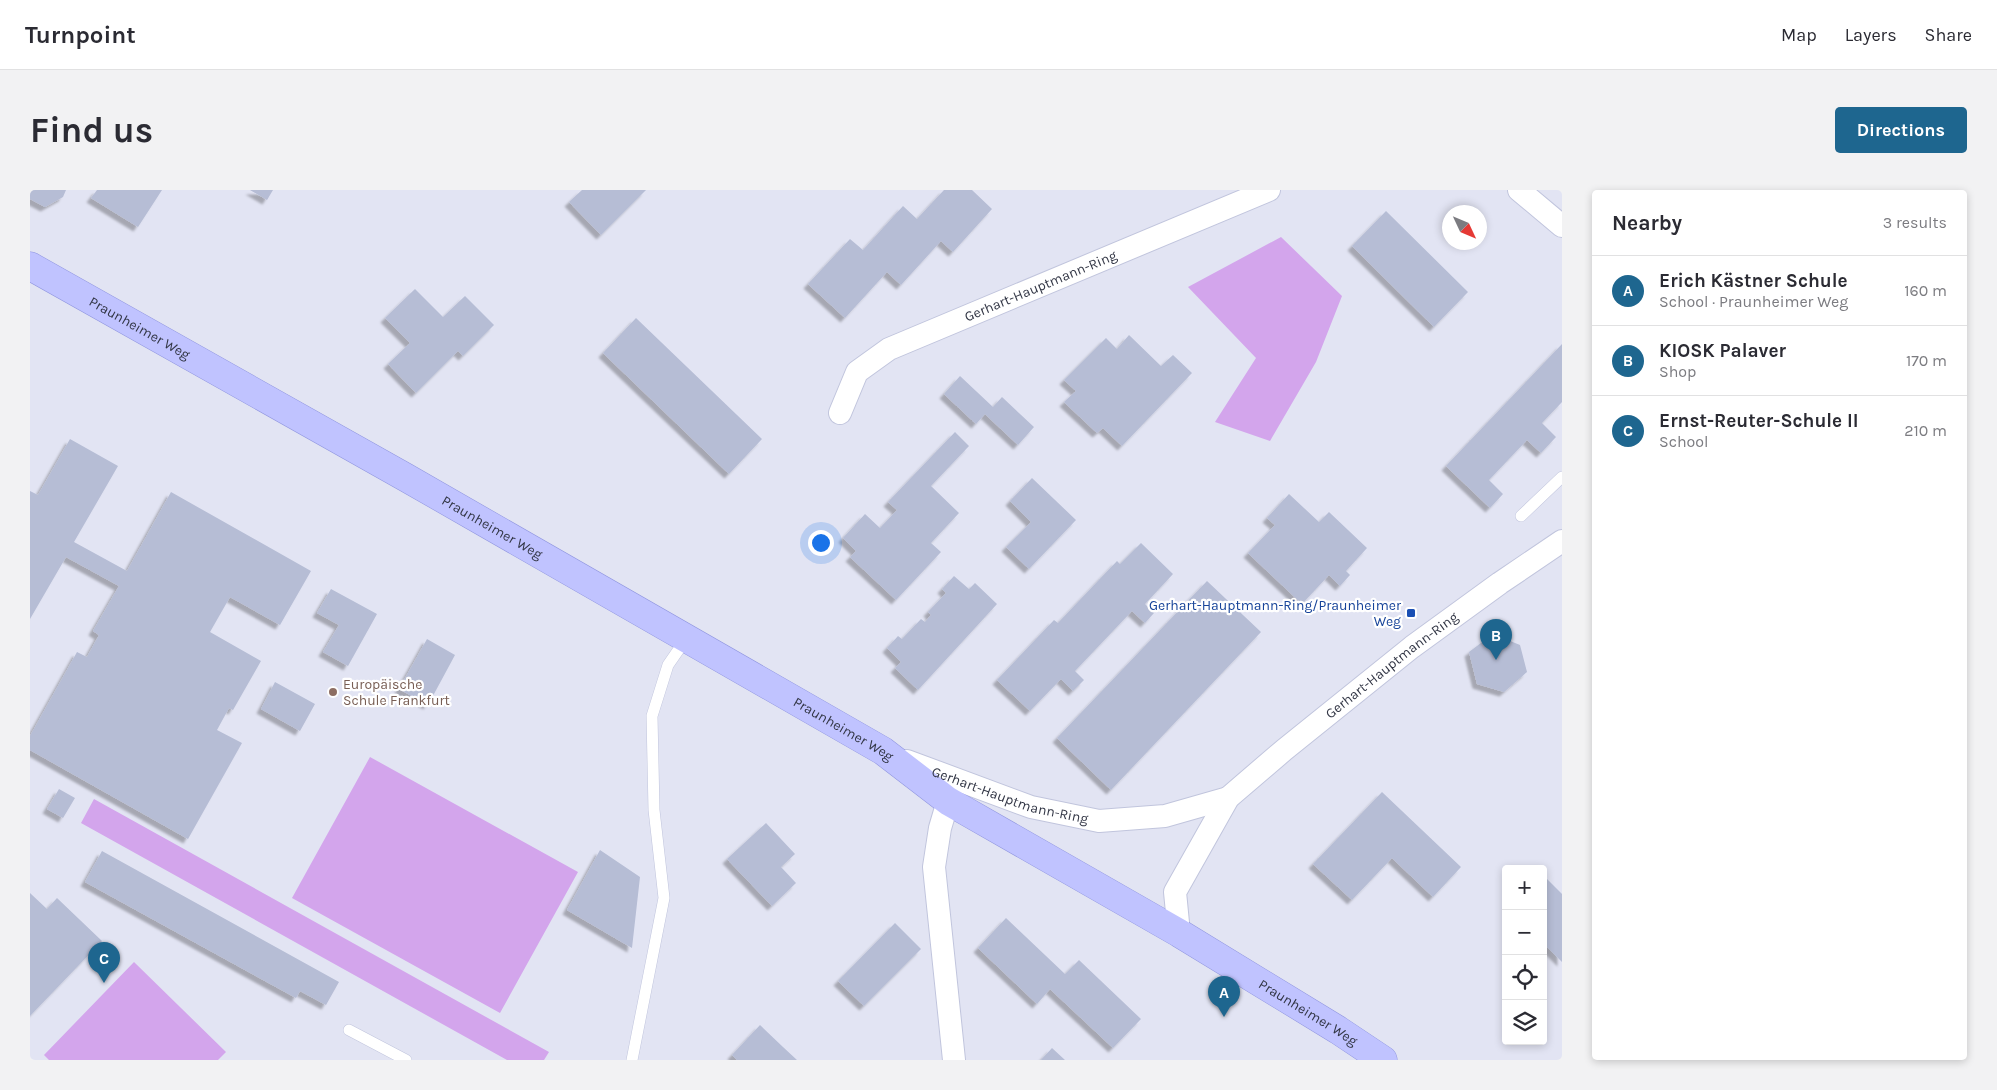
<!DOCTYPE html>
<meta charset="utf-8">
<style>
body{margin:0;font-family:Karla,sans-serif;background:#f2f2f3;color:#2b2b33}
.controls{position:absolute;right:15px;bottom:15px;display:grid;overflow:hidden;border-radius:5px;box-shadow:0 2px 8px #0003}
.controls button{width:45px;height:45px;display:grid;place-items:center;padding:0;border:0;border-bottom:1px solid #e1e1e2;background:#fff;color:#2b2b33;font:25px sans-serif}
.compass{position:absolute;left:1412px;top:15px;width:45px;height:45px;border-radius:50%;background:#fff;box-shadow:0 2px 8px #0003;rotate:134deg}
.you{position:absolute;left:790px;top:352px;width:18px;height:18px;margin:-12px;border:4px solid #fff;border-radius:50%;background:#1a73e8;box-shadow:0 0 0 8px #1a73e833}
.badge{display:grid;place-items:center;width:32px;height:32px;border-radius:50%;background:#1e668f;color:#fff;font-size:16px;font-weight:700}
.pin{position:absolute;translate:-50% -41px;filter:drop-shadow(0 1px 2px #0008)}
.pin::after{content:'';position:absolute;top:26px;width:18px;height:15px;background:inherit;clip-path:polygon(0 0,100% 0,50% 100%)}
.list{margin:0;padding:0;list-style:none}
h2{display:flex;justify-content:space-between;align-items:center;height:65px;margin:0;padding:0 20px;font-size:21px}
h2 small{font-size:16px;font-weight:400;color:#7c7c81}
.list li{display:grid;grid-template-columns:32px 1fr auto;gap:15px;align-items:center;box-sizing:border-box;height:70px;padding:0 20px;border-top:1px solid #e1e1e2}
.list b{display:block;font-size:19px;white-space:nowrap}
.list p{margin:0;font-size:16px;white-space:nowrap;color:#7c7c81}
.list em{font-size:16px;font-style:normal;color:#7c7c81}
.icon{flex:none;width:28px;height:28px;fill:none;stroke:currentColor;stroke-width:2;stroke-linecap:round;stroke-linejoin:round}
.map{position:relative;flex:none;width:1532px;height:870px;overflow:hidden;border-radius:5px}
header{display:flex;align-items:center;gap:30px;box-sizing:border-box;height:70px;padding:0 25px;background:#fff;border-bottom:1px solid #e1e1e2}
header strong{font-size:24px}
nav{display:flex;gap:28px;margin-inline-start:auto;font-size:18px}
.intro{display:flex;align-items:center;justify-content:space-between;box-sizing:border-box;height:120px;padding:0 30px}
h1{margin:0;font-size:35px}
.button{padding:12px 22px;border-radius:5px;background:#1e668f;color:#fff;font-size:18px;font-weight:700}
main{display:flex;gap:30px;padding:0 30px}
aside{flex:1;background:#fff;border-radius:5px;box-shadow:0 2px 8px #0003}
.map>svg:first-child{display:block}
.green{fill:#d3a5ec}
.building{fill:#b6bdd5;filter:url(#shadow)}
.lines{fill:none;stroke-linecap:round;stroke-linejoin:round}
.service-casing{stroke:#c1c5dd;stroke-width:12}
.minor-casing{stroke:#c1c5dd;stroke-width:24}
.secondary-casing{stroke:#9096df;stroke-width:29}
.service{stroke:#fff;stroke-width:11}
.minor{stroke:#fff;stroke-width:22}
.secondary{stroke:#c0c3ff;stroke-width:28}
.transit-dot{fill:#1a4fb4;stroke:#fff;stroke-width:2}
.education-dot{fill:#8d6e63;stroke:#fff;stroke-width:2}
.labels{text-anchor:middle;stroke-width:4.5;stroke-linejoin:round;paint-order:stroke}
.street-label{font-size:14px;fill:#323645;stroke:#fff}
.transit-label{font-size:14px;fill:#164399;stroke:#fff;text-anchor:end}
.education-label{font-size:14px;fill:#785e54;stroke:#fff;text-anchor:start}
</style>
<header>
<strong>Turnpoint</strong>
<nav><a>Map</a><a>Layers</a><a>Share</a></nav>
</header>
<div class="intro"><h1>Find us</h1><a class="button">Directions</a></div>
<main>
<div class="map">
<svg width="1532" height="870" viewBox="0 0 1532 870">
<defs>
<filter id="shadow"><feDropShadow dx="-4.5" dy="4.5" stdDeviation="1" flood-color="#0004"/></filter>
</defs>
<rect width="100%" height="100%" fill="#e2e4f3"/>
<path class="green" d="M1251,47L1312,106L1286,172L1240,251L1185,232L1226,168L1158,97Z
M340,567L548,682L470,823L262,708Z
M64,609L519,862L514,870H477L51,633Z
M104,772L196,862L188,870H19L14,865Z"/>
<path class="building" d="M0,0H36L33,7L15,17L0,9Z
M67,0H132L108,37L61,8Z
M220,0H243L237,10Z
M552,0H616L571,45L539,12Z
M914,0H942L962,19L923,62L911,51L871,95L857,82L815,128L778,94L820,49L833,60L873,16L887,29Z
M1356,21L1438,102L1404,137L1322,56Z
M385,99L413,127L435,106L464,135L433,166L428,161L386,203L358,174L380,153L355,128Z
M606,128L732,249L699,284L573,163Z
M1099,145L1131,176L1143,165L1162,183L1092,256L1073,238L1067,243L1034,212L1046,201L1034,190L1076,148L1087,159Z
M1532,154V212L1512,233L1526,247L1511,263L1497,250L1459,290L1473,304L1460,318L1416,276Z
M930,186L963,217L972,207L1004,237L988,255L955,224L946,234L914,204Z
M925,242L939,256L901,296L929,323L901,353L911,362L866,410L820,367L826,361L813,348L835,324L850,338L867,320L858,312Z
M40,249L88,276L44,352L97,381L141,302L281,381L250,435L200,407L180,442L231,471L203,520L199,518L187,540L212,553L158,649L0,560V546L47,462L57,467L69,445L63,441L89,396L36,367L0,429V301L8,305Z
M1002,288L1046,330L999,379L976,357L1001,332L980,311Z
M1259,304L1289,332L1299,322L1337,358L1316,381L1320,385L1310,396L1299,385L1272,414L1218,363L1245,335L1237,328Z
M1111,353L1143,384L1115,414L1124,423L1115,433L1102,421L1045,481L1054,490L1043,501L1031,489L1000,521L967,490L1024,430L1028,433L1087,371L1090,374Z
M924,386L939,399L945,393L967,414L888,500L865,478L871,472L857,458L868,446L872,449L891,429L895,432L901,425L898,422L916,403L912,399Z
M1177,391L1231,442L1081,600L1027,548Z
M301,399L347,424L318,476L293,462L309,435L287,423Z
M1463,444L1490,455L1497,482L1474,502L1447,494L1439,462Z
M397,449L425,465L398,515L369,499Z
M245,492L285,514L270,541L231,519Z
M29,599L45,608L33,628L17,619Z
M1352,602L1431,677L1403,707L1362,668L1322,710L1283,674Z
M736,633L765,664L751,677L766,693L742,716L697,669Z
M570,660L610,687L602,758L537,720Z
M72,661L309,792L296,815L270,801L266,808L55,692Z
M1513,685L1532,704V772L1513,753Z
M0,703L17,719L27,708L72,751L0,826Z
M976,728L1035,784L1049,770L1111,829L1083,858L1020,799L1007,814L948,758Z
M865,733L891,759L834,816L808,791Z
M730,835L753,857L767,870H707L702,865Z
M1022,858L1035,870H1011Z"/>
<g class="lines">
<g class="service-casing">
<path id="service" d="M1491,326L1532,287
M319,840L376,870
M602,870L634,708L624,620L622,526L638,475L656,449"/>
</g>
<g class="minor-casing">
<g id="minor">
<path d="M1489,0L1532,36"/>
<path id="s1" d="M810,223L827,182L859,159L1239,0"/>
<path id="s2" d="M877,571L1001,617L1069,631L1135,626L1198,608"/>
<path d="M918,611L910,638L904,677L924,870"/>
<path id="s3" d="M1149,743L1145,702L1198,608L1254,560L1382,457L1470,393L1532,351"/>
</g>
</g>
<g class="secondary-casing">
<g id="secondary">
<path id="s4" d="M0,76L375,287L853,561L918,611L1149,743L1308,840L1353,870"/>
</g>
</g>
<use href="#service" class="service"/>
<use href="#minor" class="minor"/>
<use href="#secondary" class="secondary"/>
</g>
<rect class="transit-dot" x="1376" y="418" width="10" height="10" rx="2.5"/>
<circle class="education-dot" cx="303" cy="502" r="5"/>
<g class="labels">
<g class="street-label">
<text dy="5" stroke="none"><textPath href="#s1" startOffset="248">Gerhart-Hauptmann-Ring</textPath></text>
<text dy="5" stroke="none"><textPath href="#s4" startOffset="126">Praunheimer Weg</textPath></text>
<text dy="5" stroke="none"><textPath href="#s4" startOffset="531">Praunheimer Weg</textPath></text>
<text dy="5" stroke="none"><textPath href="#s3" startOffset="360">Gerhart-Hauptmann-Ring</textPath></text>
<text dy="5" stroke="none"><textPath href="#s4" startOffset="936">Praunheimer Weg</textPath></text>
<text dy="5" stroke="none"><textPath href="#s2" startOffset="109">Gerhart-Hauptmann-Ring</textPath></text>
<text dy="5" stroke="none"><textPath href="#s4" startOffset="1481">Praunheimer Weg</textPath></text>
</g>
<g class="transit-label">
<text x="1371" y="420">Gerhart-Hauptmann-Ring/Praunheimer<tspan x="1371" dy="16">Weg</tspan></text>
</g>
<g class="education-label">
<text x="313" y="499">Europäische<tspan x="313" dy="16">Schule Frankfurt</tspan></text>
</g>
</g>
</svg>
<div class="controls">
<button>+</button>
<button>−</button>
<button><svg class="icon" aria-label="locate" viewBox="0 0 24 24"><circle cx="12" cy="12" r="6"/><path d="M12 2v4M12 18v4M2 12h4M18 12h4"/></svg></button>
<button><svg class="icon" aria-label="layers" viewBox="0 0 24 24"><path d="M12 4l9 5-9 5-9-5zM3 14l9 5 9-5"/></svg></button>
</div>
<svg class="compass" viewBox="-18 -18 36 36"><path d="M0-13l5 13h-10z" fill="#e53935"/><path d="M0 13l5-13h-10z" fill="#7c7c81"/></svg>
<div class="you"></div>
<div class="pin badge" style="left:1194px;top:827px">A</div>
<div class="pin badge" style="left:1466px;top:470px">B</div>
<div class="pin badge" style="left:74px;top:793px">C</div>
</div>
<aside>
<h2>Nearby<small>3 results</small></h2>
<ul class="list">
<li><span class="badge">A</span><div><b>Erich Kästner Schule</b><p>School · Praunheimer Weg</p></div><em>160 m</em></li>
<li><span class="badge">B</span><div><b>KIOSK Palaver</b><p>Shop</p></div><em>170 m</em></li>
<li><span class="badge">C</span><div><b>Ernst-Reuter-Schule II</b><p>School</p></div><em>210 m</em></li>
</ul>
</aside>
</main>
